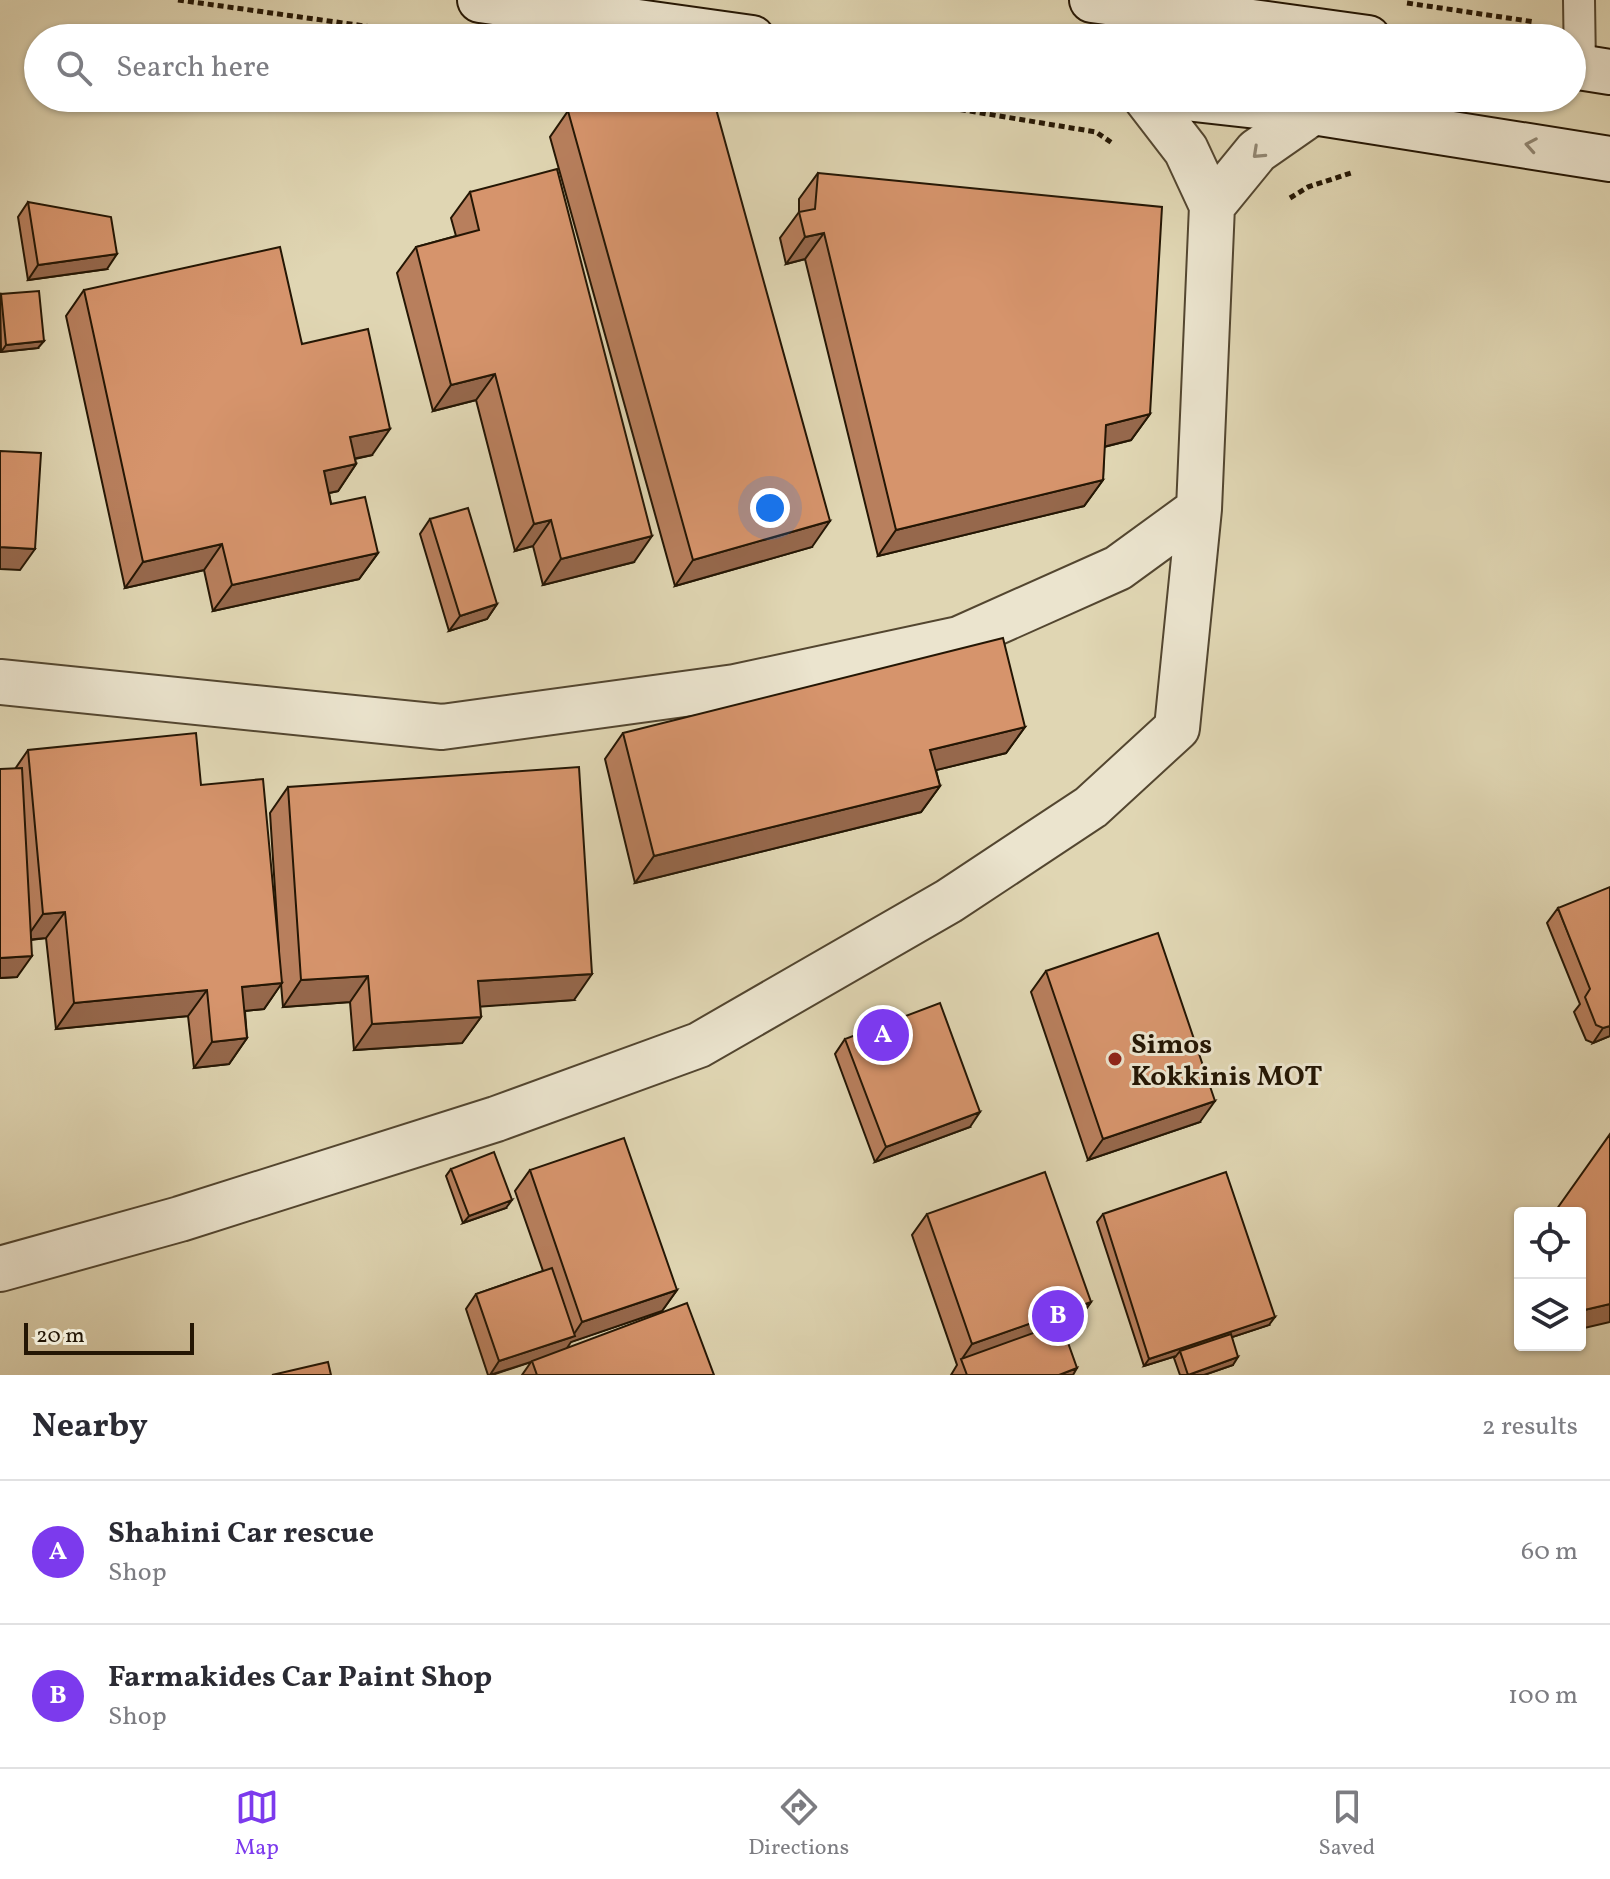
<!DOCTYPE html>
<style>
body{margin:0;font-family:Vollkorn,serif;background:#f7f7f7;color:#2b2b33}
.controls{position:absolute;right:24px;bottom:24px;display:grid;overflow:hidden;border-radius:8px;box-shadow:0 2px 6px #0004}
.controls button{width:72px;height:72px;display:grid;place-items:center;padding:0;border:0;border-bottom:2px solid #e1e1e2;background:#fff;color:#2b2b33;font:40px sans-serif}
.scale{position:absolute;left:24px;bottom:20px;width:170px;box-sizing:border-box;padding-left:8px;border:4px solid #241604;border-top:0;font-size:22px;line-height:28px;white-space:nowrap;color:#241604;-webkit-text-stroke:6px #ebe4ce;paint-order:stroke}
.you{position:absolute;left:770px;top:508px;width:28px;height:28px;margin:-20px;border:6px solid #fff;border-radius:50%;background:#1a73e8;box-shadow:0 0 0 12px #1a73e833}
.badge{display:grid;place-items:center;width:52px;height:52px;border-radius:50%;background:#7c3aed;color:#fff;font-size:26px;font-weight:700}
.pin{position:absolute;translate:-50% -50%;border:4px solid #fff;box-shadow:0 2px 8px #0006}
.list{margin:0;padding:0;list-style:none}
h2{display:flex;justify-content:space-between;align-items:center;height:104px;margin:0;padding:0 32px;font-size:34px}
h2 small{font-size:26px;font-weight:400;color:#7c7c81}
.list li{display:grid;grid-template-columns:52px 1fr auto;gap:24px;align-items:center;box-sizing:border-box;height:144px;padding:0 32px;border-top:2px solid #e1e1e2}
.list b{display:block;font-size:30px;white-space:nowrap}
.list p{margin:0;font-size:26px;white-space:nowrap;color:#7c7c81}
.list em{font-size:26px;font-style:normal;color:#7c7c81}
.icon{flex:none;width:44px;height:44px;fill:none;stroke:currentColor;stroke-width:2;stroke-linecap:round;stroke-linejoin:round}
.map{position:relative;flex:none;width:1610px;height:1375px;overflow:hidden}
.search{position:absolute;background:#fff;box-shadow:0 2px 6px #0004;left:24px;right:24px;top:24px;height:88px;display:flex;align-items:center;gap:20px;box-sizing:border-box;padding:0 28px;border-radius:44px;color:#7c7c81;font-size:30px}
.sheet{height:392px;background:#fff}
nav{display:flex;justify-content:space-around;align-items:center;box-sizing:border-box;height:112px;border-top:2px solid #e1e1e2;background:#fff;font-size:22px;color:#7c7c81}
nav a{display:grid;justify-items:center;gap:4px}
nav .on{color:#7c3aed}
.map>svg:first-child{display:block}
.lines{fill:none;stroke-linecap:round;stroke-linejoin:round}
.lane-casing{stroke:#534630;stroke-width:34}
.street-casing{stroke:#534630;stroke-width:48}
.secondary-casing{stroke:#241604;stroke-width:48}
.path{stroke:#241604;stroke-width:5;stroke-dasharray:6 4;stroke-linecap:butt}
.lane{stroke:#ebe4ce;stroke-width:30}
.street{stroke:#ebe4ce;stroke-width:44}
.secondary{stroke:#ebe4ce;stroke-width:44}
.wall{fill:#b87f5d;stroke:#241604;stroke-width:2}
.shaded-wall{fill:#96684c;stroke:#241604;stroke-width:2}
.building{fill:#d6946c;stroke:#241604;stroke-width:2}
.oneway{stroke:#918773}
.poi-dot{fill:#8f2418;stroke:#ebe4ce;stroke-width:3}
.labels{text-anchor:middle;stroke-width:6;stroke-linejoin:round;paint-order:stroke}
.poi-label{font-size:28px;font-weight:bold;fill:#241604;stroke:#ebe4ce;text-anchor:start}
</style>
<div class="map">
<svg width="1610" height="1375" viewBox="0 0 1610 1375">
<rect width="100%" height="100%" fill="#e0d6b3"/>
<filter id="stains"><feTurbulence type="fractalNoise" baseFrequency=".0025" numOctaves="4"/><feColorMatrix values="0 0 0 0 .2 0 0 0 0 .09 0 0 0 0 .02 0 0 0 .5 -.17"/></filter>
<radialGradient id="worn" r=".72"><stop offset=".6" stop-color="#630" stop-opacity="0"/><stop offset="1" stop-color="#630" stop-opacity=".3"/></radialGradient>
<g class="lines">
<g class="lane-casing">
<path id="lane" d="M1579,0L1580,67"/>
</g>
<g class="street-casing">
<path id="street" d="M1212,206L1257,151L1313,112
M0,682L442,727L735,687L959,639L1118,568L1199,509
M0,1269L180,1219L496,1119L699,1045L949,901L1091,807L1177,728L1199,509L1212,206L1186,150L1146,98"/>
</g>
<g class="secondary-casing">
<path id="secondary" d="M480,0L752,38
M1092,0L1368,38
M1572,66L1610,72
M1185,98L1313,112L1610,159"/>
</g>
<path class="path" d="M178,0L444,37
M1407,3L1535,22
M891,98L1096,132L1112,143
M1290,198L1308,187L1351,173"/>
<use href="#lane" class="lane"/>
<use href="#street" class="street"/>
<use href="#secondary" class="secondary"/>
</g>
<path class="wall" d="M568,111L812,547L675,586L550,137Z
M818,173L1150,414L1131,440L1104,447L1103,480L1084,506L878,556L805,259L786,264L780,238L799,212V199Z
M470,192L634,562L543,585L533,546L515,551L476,400L433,411L397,273L416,247L456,236L451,218Z
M28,202L107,269L28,280L18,217Z
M84,290L302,344L372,455L355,459L356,464L338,491L329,493L331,504L378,553L359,579L213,611L204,570L125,588L66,316Z
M1,294L38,348L1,352L0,296Z
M430,519L497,604L487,619L449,631L420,534Z
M1025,727L1006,753L936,770L940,786L921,812L635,883L605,759L623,733Z
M28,750L201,785L279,951L270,813L288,787L574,1000L480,1006L481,1017L462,1043L354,1050L350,1002L283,1007L281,984L264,1009L245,1011L247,1038L229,1064L194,1068L188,1016L56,1029L46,938L31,940L17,977L0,978V769H15Z
M1558,908L1610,1036L1593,1043L1586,1040L1574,1012L1580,1004L1547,923Z
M1046,971L1200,1122L1088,1160L1031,992Z
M845,1039L970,1127L875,1162L835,1054Z
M451,1169L506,1208L463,1223L446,1176Z
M530,1170L677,1290L662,1311L570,1342L566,1348L714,1375H522L531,1362L492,1375H488L466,1309L476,1294L543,1271L515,1191Z
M927,1214L1091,1302L1076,1323L1063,1328L1073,1375H951L957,1365L912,1235Z
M1103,1214L1269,1325L1232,1337L1233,1365L1204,1375H1180L1174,1358L1176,1356L1144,1366L1097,1222Z"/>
<path class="shaded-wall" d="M824,233L805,259L786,264L805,237Z
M117,254L107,269L28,280L38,265Z
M44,341L38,348L1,352L6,345Z
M495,374L476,400L433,411L451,385Z
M1150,414L1131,440L1087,451L1106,425Z
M390,429L372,455L332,463L350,437Z
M356,464L338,491L306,498L324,471Z
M1103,480L1084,506L878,556L896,530Z
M551,520L533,546L515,551L534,524Z
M830,521L812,547L675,586L693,560Z
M652,536L634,562L543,585L561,559Z
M222,544L204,570L125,588L143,562Z
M0,547L35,549L20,570L0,569Z
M378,553L359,579L213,611L232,585Z
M497,604L487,619L449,631L460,616Z
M1025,727L1006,753L912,776L930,750Z
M940,786L921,812L635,883L654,856Z
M65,912L46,938L25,940L43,914Z
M32,956L17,977L0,978V958Z
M592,974L574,1000L460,1008L478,981Z
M368,976L350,1002L283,1007L301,980Z
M282,983L264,1009L224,1013L242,987Z
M207,990L188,1016L56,1029L74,1003Z
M481,1017L462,1043L354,1050L372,1024Z
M1610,1026V1036L1593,1043L1603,1028Z
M247,1038L229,1064L194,1068L212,1042Z
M1215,1101L1200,1122L1088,1160L1103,1139Z
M980,1112L970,1127L875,1162L886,1147Z
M512,1200L506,1208L463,1223L469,1216Z
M677,1290L662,1311L571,1342L565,1351L490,1375L499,1361L572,1337L582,1322Z
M1091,1302L1076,1323L963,1363L962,1359L972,1344Z
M1610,1304V1322L1580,1329V1311Z
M1275,1317L1269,1325L1181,1354L1180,1351L1176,1356L1144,1366L1149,1359Z
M1238,1357L1233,1365L1204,1375H1188Z
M1077,1368L1073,1375H1059Z"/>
<path class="building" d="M616,98H713L830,521L693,560L568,111Z
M557,169L652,536L561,559L551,520L534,524L495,374L451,385L416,247L479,230L470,192Z
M818,173L1162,207L1150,414L1106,425L1103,480L896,530L824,233L805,237L799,212L815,209Z
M28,202L111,217L117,254L38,265Z
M280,247L302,344L368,329L390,429L350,437L356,464L324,471L331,504L365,497L378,553L232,585L222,544L143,562L84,290Z
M39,291L44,341L6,345L1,294Z
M0,451L41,453L35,549L0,547Z
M468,508L497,604L460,616L430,519Z
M1003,638L1025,727L930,750L940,786L654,856L623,733Z
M196,733L201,785L263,779L282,983L242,987L247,1038L212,1042L207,990L74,1003L65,912L43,914L28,750Z
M579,767L592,974L478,981L481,1017L372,1024L368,976L301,980L288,787Z
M22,768L32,956L0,958V769Z
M1610,887V1026L1603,1028L1596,1025L1585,997L1590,989L1558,908Z
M1158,933L1215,1101L1103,1139L1046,971Z
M940,1003L980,1112L886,1147L845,1039Z
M1610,1134V1304L1580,1311V1213H1554Z
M624,1138L677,1290L582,1322L530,1170Z
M494,1152L512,1200L469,1216L451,1169Z
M1045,1172L1091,1302L972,1344L927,1214Z
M1226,1172L1275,1317L1149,1359L1103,1214Z
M552,1268L575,1336L499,1361L476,1294Z
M687,1303L714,1375H537L532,1361Z
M1061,1323L1077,1368L1059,1375H967L961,1359Z
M1231,1334L1238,1357L1188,1375L1180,1351Z
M328,1362L331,1375H272Z"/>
<defs><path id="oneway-chevron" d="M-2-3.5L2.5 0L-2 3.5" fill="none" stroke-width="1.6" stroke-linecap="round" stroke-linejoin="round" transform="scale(2)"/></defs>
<g class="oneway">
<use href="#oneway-chevron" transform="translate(1531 145) rotate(-170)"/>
<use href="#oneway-chevron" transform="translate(1258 153) rotate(137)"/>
</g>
<circle class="poi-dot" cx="1115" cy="1059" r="8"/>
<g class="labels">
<g class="poi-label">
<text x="1131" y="1053">Simos<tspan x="1131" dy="32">Kokkinis MOT</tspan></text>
</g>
</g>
<rect width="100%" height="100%" filter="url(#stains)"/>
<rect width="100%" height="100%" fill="url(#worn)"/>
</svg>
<div class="controls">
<button><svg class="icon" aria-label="locate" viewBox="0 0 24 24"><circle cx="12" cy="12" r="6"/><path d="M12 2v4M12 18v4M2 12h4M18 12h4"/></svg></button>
<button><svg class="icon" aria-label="layers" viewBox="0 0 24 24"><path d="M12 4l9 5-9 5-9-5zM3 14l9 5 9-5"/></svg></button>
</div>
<div class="scale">20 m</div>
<div class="you"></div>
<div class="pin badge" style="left:883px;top:1035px">A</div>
<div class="pin badge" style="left:1058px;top:1316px">B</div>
<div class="search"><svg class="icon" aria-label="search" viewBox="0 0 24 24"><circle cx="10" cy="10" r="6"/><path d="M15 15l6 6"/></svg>Search here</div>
</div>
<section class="sheet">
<h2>Nearby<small>2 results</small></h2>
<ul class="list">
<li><span class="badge">A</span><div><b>Shahini Car rescue</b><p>Shop</p></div><em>60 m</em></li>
<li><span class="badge">B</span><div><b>Farmakides Car Paint Shop</b><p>Shop</p></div><em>100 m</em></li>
</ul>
</section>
<nav>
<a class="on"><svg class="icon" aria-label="map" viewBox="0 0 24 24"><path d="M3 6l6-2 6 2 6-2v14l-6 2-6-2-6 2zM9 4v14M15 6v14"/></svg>Map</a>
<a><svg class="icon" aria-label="directions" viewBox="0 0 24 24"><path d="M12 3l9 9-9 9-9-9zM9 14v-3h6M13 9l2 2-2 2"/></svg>Directions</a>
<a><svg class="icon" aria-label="saved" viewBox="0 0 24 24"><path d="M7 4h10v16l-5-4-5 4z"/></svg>Saved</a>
</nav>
